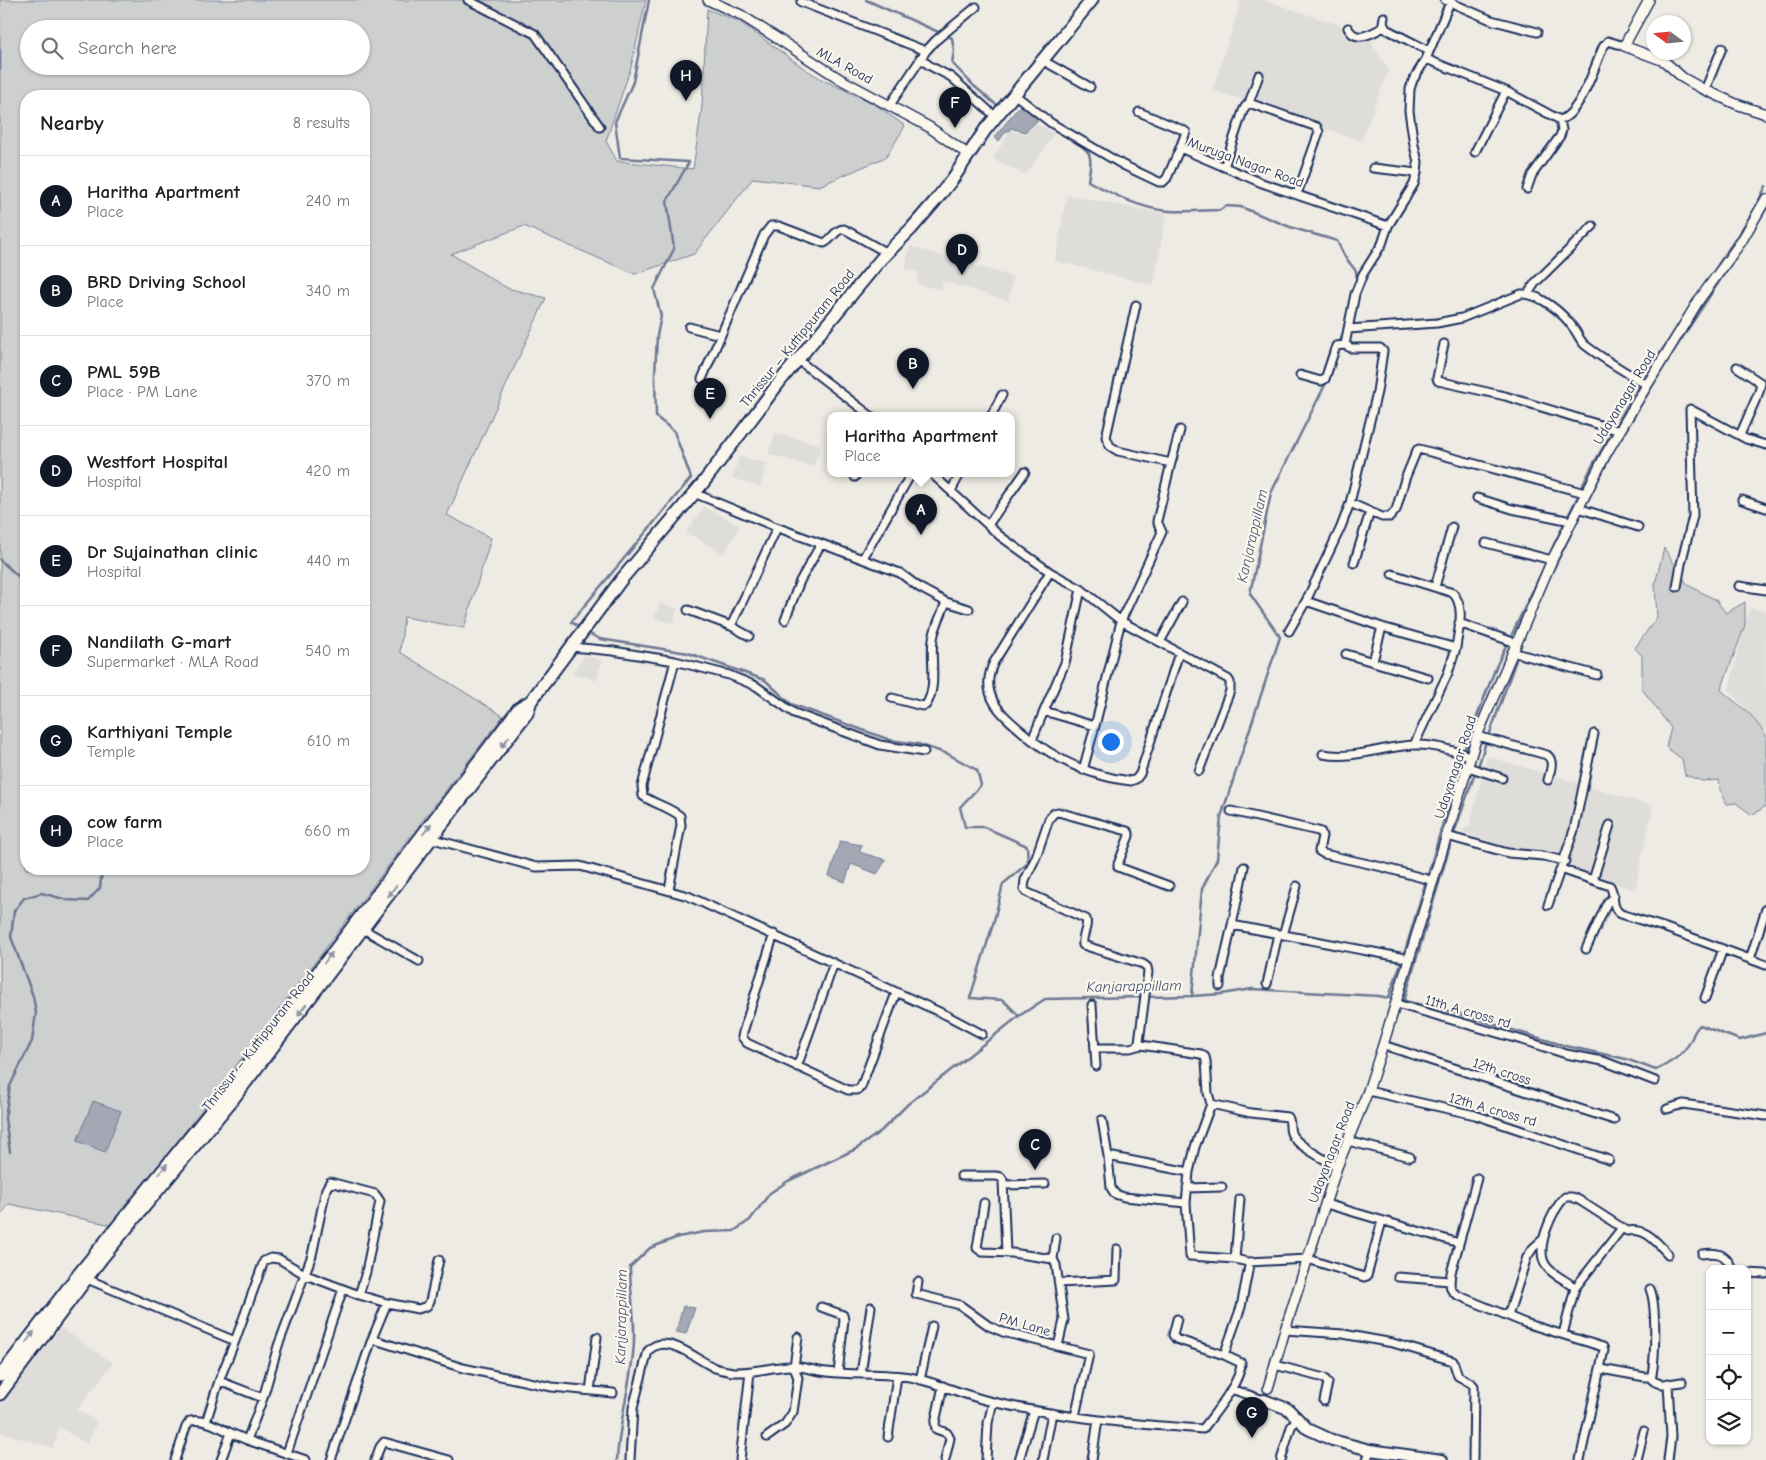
<!DOCTYPE html>
<meta charset="utf-8">
<style>
body{margin:0;font-family:"Comic Neue",sans-serif;background:#f6f6f6;color:#202124}
.controls{position:absolute;right:15px;bottom:15px;display:grid;overflow:hidden;border-radius:10px;box-shadow:0 1px 4px #0004}
.controls button{width:45px;height:45px;display:grid;place-items:center;padding:0;border:0;border-bottom:1px solid #e0e0e0;background:#fff;color:#202124;font:25px sans-serif}
.compass{position:absolute;left:1646px;top:15px;width:45px;height:45px;border-radius:50%;background:#fff;box-shadow:0 1px 4px #0004;rotate:285deg}
.you{position:absolute;left:1110px;top:741px;width:18px;height:18px;margin:-12px;border:4px solid #fff;border-radius:50%;background:#1a73e8;box-shadow:0 0 0 8px #1a73e833}
.badge{display:grid;place-items:center;width:32px;height:32px;border-radius:50%;background:#111827;color:#fff;font-size:16px;font-weight:700}
.pin{position:absolute;translate:-50% -41px;filter:drop-shadow(0 1px 2px #0008)}
.pin::after{content:'';position:absolute;top:26px;width:18px;height:15px;background:inherit;clip-path:polygon(0 0,100% 0,50% 100%)}
.popup{position:absolute;left:827px;top:412px;width:188px;height:65px;box-sizing:border-box;display:grid;place-content:center;border-radius:10px;background:#fff;filter:drop-shadow(0 1px 4px #0005);font-size:16px;white-space:nowrap;color:#757577}
.popup b{font-size:19px;color:#202124}
.popup::after{content:'';position:absolute;left:50%;top:100%;margin-left:-10px;border:10px solid transparent;border-top-color:#fff}
.list{margin:0;padding:0;list-style:none}
h2{display:flex;justify-content:space-between;align-items:center;height:65px;margin:0;padding:0 20px;font-size:21px}
h2 small{font-size:16px;font-weight:400;color:#757577}
.list li{display:grid;grid-template-columns:32px 1fr auto;gap:15px;align-items:center;box-sizing:border-box;height:90px;padding:0 20px;border-top:1px solid #e0e0e0}
.list b{display:block;font-size:19px;white-space:nowrap}
.list p{margin:0;font-size:16px;white-space:nowrap;color:#757577}
.list em{font-size:16px;font-style:normal;color:#757577}
.icon{flex:none;width:28px;height:28px;fill:none;stroke:currentColor;stroke-width:2;stroke-linecap:round;stroke-linejoin:round}
.map{position:relative;flex:none;width:1766px;height:1460px;overflow:hidden}
.search{position:absolute;background:#fff;box-shadow:0 1px 4px #0004;left:20px;top:20px;width:350px;height:55px;display:flex;align-items:center;gap:12px;box-sizing:border-box;padding:0 18px;border-radius:28px;color:#757577;font-size:19px}
.panel{position:absolute;background:#fff;box-shadow:0 1px 4px #0004;left:20px;top:90px;width:350px;height:785px;border-radius:20px}
.map>svg:first-child{display:block}
.built{fill:#deddda}
.green{fill:#cecfcf;stroke:#747f96;fill-rule:evenodd}
.water{fill:#a3a8b4;stroke:#6d7892}
.lines{fill:none;stroke-linecap:round;stroke-linejoin:round}
.stream{stroke:#6d7892;stroke-width:2.5}
.minor-casing{stroke:#1b2f5e;stroke-width:11}
.tertiary-casing{stroke:#1b2f5e;stroke-width:12}
.secondary-casing{stroke:#1b2f5e;stroke-width:14}
.primary-casing{stroke:#1b2f5e;stroke-width:15}
.minor{stroke:#fbf7ec;stroke-width:7}
.tertiary{stroke:#fbf7ec;stroke-width:9}
.secondary{stroke:#fbf7ec;stroke-width:10}
.primary{stroke:#fbf7ec;stroke-width:11}
.oneway{fill:#8b93a5}
.labels{text-anchor:middle;stroke-width:4.5;stroke-linejoin:round;paint-order:stroke}
.street-label{font-size:14px;fill:#1b2f5e;stroke:#fbf7ec}
.water-label{font-size:15px;font-style:italic;fill:#445378;stroke:#fbf7ec}
</style>
<div class="map">
<svg width="1766" height="1460" viewBox="0 0 1766 1460">
<rect width="100%" height="100%" fill="#eeebe4"/>
<filter id="ink" filterUnits="userSpaceOnUse"><feTurbulence type="fractalNoise" baseFrequency=".02" numOctaves="2"/><feDisplacementMap in="SourceGraphic" scale="10" xChannelSelector="R" yChannelSelector="G"/><feConvolveMatrix kernelMatrix="1 2 1 2 8 2 1 2 1" color-interpolation-filters="sRGB"/></filter>
<g filter="url(#ink)">
<path class="built" d="M1241,0H1264L1366,34L1389,70L1361,141L1213,90Z
M1035,123L1054,133L1042,153L1025,175L993,159L1010,130L1024,134Z
M1067,195L1166,214L1154,285L1055,261Z
M910,246L1013,277L1008,301L943,281L942,290L917,284L919,273L905,269Z
M775,433L821,445L813,467L768,454Z
M739,457L767,463L760,487L732,478Z
M704,507L740,525L724,554L686,532Z
M660,603L678,609L673,623L654,618Z
M1750,608L1766,610V733L1729,690L1741,637Z
M585,655L602,661L596,681L586,676L584,678L572,673Z
M1487,756L1653,806L1635,890L1461,832L1470,825Z
M61,1328L113,1363L77,1410L97,1421L87,1444L59,1427L53,1448L0,1432V1405Z"/>
<path class="green" d="M0,0H646L631,67L606,141L617,161L693,169L702,106L707,9L740,22L805,69L823,80L875,104L905,126L886,157L819,186L753,178L694,254L635,274L524,226L451,254L507,288L546,298L447,515L491,538L464,628L404,617L400,652L503,716C372,885 245,1057 112,1225L9,1204L0,1216ZM29,29H361V66H29ZM26,96H364V869H26Z
M1664,548L1688,585L1716,600L1726,613L1745,602V625L1721,690L1750,714L1766,735V806L1752,815L1736,803L1727,804L1720,790L1719,780L1702,781L1685,775L1682,759L1666,747L1671,728L1642,689V656L1635,648L1657,617L1655,584Z"/>
<path class="water" d="M1021,104L1040,118L1025,132L1010,128L1009,131H1006L999,141L994,138Z
M840,841L862,845L859,852L886,860L877,874L851,864L845,882L829,876Z
M93,1101L121,1111L105,1152L77,1141Z
M683,1306L695,1308L686,1334L676,1332Z"/>
<g class="lines">
<path class="stream" d="M866,0L952,38L954,51L952,63L974,86L1000,108
M0,50V69
M1066,136C1092,152 1093,151 1088,181C1113,194 1140,209 1169,211C1185,212 1203,210 1220,210L1226,206L1241,207L1290,227L1337,241L1345,257L1356,271L1357,280
M1751,233L1766,209
M1712,274L1753,212L1766,186
M1332,367L1345,327
M1642,381L1691,306
M1614,428L1641,382
M1621,438L1671,355L1730,265
M1580,491L1591,468L1610,435
M1586,504L1615,447
M1569,514L1577,498
M1550,553L1563,526
M0,560L19,577L26,581
M1551,574L1580,516
M578,626L571,622L691,478L674,431L656,417L655,374L657,336L661,316L654,289L674,249L667,201L689,162L620,158L615,122L633,82L649,0
M590,634L600,639L688,653L765,680L791,704L890,740L918,744L948,754L977,770L981,785L960,807L965,827H984L1027,846L1028,863L1003,884L994,921L970,998L1003,1000L1019,1016
M1512,634L1545,565
M1520,648L1523,639
M1490,733L1516,660
M1465,748L1496,667L1506,646
M1463,752L1469,744
M1479,764L1485,745
M1427,878L1461,760
M1405,951L1426,881
M1192,996L1222,994L1252,989L1379,996L1394,999
M1389,997L1401,963
M1400,1000L1453,1012L1566,1046L1626,1059L1656,1070C1670,1063 1682,1056 1690,1042C1693,1036 1694,1030 1700,1025L1740,1040L1766,1033
M1404,1001L1452,839L1474,776
M10,1152L5,1118L10,1086L32,1041L36,1013L33,996L11,937L14,911L24,898L42,893L67,900L88,901L100,888L102,869
M617,1460C619,1424 629,1390 633,1354C637,1324 630,1296 630,1267L650,1248L678,1237L704,1232L734,1231L750,1220L770,1193L788,1181L856,1149L881,1131L908,1104L1019,1016L1045,999L1192,996L1202,889L1217,859L1221,817L1280,637L1250,594L1271,493L1328,379"/>
<g class="minor-casing">
<path id="minor" d="M468,0L535,34L600,127
M1445,0L1491,20L1537,32
M801,2L926,51
M1384,17L1383,23L1386,29L1429,51
M1348,28C1356,44 1372,33 1384,27
M920,58L930,66L951,77L996,117
M1426,59L1506,91L1560,120C1580,114 1595,66 1603,47L1608,41L1624,46
M1042,60L1090,87
M1705,90L1722,48
M1014,94L1051,123L1123,165L1159,182H1163L1167,178L1180,148L1262,183L1388,226
M1249,103L1259,75
M890,105L926,51L935,41L976,7
M1139,112L1183,130L1186,132L1180,148
M1475,152L1506,91
M1224,167L1243,111L1245,107L1249,103L1317,127L1319,132L1297,194
M1373,168L1417,173
M1527,189L1532,175L1560,136L1562,130L1560,120
M1528,294L1535,283L1593,226
M1136,305L1106,437L1110,446L1118,451L1171,463L1157,521L1162,532L1121,621L1228,679L1230,682V691L1199,771
M689,327L720,335
M1348,329L1355,294L1363,274L1382,244L1388,226L1414,184L1417,173L1418,162L1414,145L1409,111L1410,89L1413,80L1426,59L1451,0
M1444,344L1437,378L1438,381L1505,396L1620,431
M798,360L871,416
M1737,367L1761,383L1759,392L1740,435
M1300,375L1321,381L1325,379L1336,346L1345,345
M702,379L764,235L771,226H779L824,243C832,240 835,229 844,229L887,253
M991,416L1002,395
M1171,463L1180,430
M932,474L1000,536L1050,572L1081,589L1121,621L1095,726L1044,711L1065,663L1081,589
M855,477L856,474
M951,491L960,474
M694,493L776,527L900,573L920,588L946,602C942,614 935,626 933,639C930,661 938,686 926,705L922,706L892,698
M1477,498L1512,509L1571,521
M1742,500L1766,508
M1350,503L1382,517H1390L1396,510L1405,479L1417,450L1419,449L1585,493
M1578,508L1638,527
M988,525L1025,472
M1486,543L1552,560
M863,558L911,474
M1354,563L1370,512
M1392,574L1453,593C1466,608 1458,630 1456,648L1382,627L1306,601L1341,527L1350,503L1377,392L1383,351L1380,348H1351L1345,345L1348,329L1437,323L1462,318L1521,294C1540,293 1564,314 1574,329C1578,334 1580,341 1585,345C1604,360 1626,372 1647,385
M1739,586L1766,590
M1435,587L1452,527
M1677,587L1681,564L1693,516L1690,409L1746,439L1766,445
M946,602L969,609
M688,610L731,626L777,528
M785,620L800,581L821,544
M1459,623L1516,643
M731,626L749,636
M1289,631L1306,601
M1160,642L1182,602
M572,647L613,651L675,661L729,675L756,686L794,713L880,745L924,752
M1512,652L1597,675
M1346,654L1428,678
M1373,661L1382,627
M1044,711L1032,740C1062,763 1094,777 1131,781L1136,779L1140,774L1179,653
M1477,736L1547,755C1555,761 1550,771 1548,780
M1032,740C1007,718 976,699 994,662L1050,572
M1414,745L1448,673L1456,648
M1323,754C1354,760 1384,746 1414,745C1433,744 1453,751 1471,756
M1468,767L1502,778
M1083,770L1095,726
M1231,811L1318,831L1321,832L1322,836L1319,851L1324,854L1382,867L1434,881
M1447,836L1508,853L1543,856L1565,861
M433,839L536,867L580,866L688,896L946,1015L982,1034
M1561,869L1610,886C1616,896 1610,907 1621,914L1663,927L1766,965
M1593,880L1610,825
M1169,886L1118,867V864L1129,836V833L1127,831L1058,812L1054,813L1049,819L1036,857L1025,880L1024,889L1026,892L1086,919C1089,927 1081,936 1083,945L1143,964L1147,967L1148,972L1139,1042L1141,1045L1201,1054L1205,1057L1206,1061L1208,1093L1211,1104L1251,1113L1288,1117C1292,1123 1288,1129 1292,1135C1298,1146 1326,1160 1337,1167
M669,890L681,825L680,816C669,807 654,804 643,796L642,786L675,661
M1548,905L1574,830L1594,734
M1232,925L1244,867
M363,929L419,961
M774,934L743,1032L742,1037L747,1043L848,1090H857L861,1087L896,993
M1283,935L1297,886
M1586,949L1607,903L1614,896
M1750,959L1766,909
M1267,984L1278,934
M1220,986V978L1232,925L1410,959
M1705,998L1723,949
M1397,1004L1532,1043L1566,1054L1603,1061L1655,1081
M1092,1005L1096,1066
M1383,1045L1614,1120
M1095,1048H1130L1141,1045
M797,1067L834,963
M1368,1091L1475,1115L1609,1160
M1667,1109L1683,1104L1766,1116
M1102,1120L1108,1156L1111,1188L1115,1194L1124,1197L1186,1203
M1348,1141L1410,1157
M1108,1156L1189,1172L1186,1203L1190,1256L1235,1259L1248,1262L1249,1266L1241,1307L1224,1355L1176,1339L1173,1335L1177,1319
M1189,1172L1195,1147L1211,1104
M961,1176H996L1001,1177L1003,1180L1006,1253
M1477,1178L1451,1273C1450,1282 1448,1290 1457,1295L1525,1323L1603,1347L1604,1350L1580,1460
M1003,1185L1045,1184
M1187,1188L1222,1187
M984,1203L977,1248L982,1252L1012,1253L1053,1259L1056,1265L1064,1320L1058,1346
M1326,1204L1459,1243
M1702,1254C1717,1252 1726,1253 1732,1269
M1053,1259L1056,1238
M1235,1259L1240,1199
M1248,1262L1308,1259L1364,1277L1367,1276L1382,1221
M1747,1273L1766,1274
M1398,1277L1450,1281
M87,1279L235,1341L264,1261L271,1258L279,1259L306,1275L359,1295L387,1303L372,1339L331,1460
M918,1282L916,1294L960,1305L989,1326L1003,1332L1089,1354L1075,1416
M1059,1283L1116,1280L1117,1249
M1575,1288L1622,1228
M387,1303L418,1309L427,1306L430,1301L439,1260
M821,1307L843,1315L844,1320L838,1373
M1508,1316L1527,1257L1533,1248L1542,1240
M1285,1330L1343,1334L1393,1343L1453,1361L1458,1376L1471,1383L1474,1386L1473,1460
M1563,1334L1575,1288C1567,1280 1554,1276 1547,1267C1533,1250 1552,1211 1565,1197H1572L1579,1200L1627,1231C1647,1228 1655,1241 1668,1254
M372,1339L463,1368L552,1387L613,1393
M235,1341L219,1381L263,1398
M1275,1365L1324,1378L1328,1383L1324,1401
M1601,1369L1645,1377H1650L1652,1375C1655,1357 1657,1305 1650,1289
M861,1374L871,1307
M1650,1377C1657,1388 1671,1383 1682,1382
M920,1380L932,1326
M943,1386L935,1423L936,1429L947,1433L950,1438L945,1460
M1231,1389L1264,1400
M590,1391L597,1337
M206,1422L219,1381
M767,1437L785,1424L793,1412L798,1378L794,1367L798,1337
M888,1437L897,1376
M287,1453L343,1289
M175,1460L186,1427L190,1421C203,1418 219,1427 231,1433
M221,1460L231,1433L247,1440
M306,1460L247,1440L263,1398L278,1346L312,1255L326,1189L330,1182L375,1194L380,1201L366,1272L359,1295
M375,1460L380,1447L384,1442L449,1460
M630,1460L633,1408L648,1351C666,1331 697,1360 715,1368C721,1370 728,1371 733,1372C753,1373 771,1367 790,1366C802,1366 815,1371 827,1372C854,1375 883,1373 910,1377C939,1383 965,1396 993,1402C1062,1418 1132,1424 1203,1429C1214,1414 1241,1382 1241,1363L1224,1355
M740,1460L750,1372
M986,1460L988,1423L993,1402
M1019,1460L1034,1410
M1043,1460L1052,1413
M1092,1460L1098,1420
M1281,1460L1291,1427L1297,1418
M1367,1460L1370,1450
M1637,1460L1644,1431
M1668,1460L1671,1437L1668,1383"/>
</g>
<g class="tertiary-casing">
<path id="tertiary" d="M708,0L741,15L840,79L929,127L969,155
M1649,0L1624,46L1664,61L1683,78L1701,88L1736,104L1766,114
M1268,1388L1285,1330L1337,1167L1368,1091L1383,1045L1477,736L1552,560L1606,454L1635,405L1699,300L1741,242L1766,199"/>
</g>
<g class="secondary-casing">
<path id="secondary" d="M1264,1400L1288,1409L1308,1429L1332,1440L1370,1450L1442,1460"/>
</g>
<g class="primary-casing">
<path id="primary" d="M0,1376L78,1275L229,1089L519,708L531,701
M0,1394L102,1258L233,1099L527,713L531,701L621,580L703,483L781,380L881,259L911,229L936,200L954,177L985,130L1092,0"/>
</g>
<use href="#minor" class="minor"/>
<use href="#tertiary" class="tertiary"/>
<use href="#secondary" class="secondary"/>
<use href="#primary" class="primary"/>
</g>
<defs><path id="oneway-solid" d="M-6-.8H1V-3.2L6.5 0L1 3.2V.8H-6Z" transform="scale(1.25)"/></defs>
<g class="oneway">
<use href="#oneway-solid" transform="translate(505 742) rotate(127)"/>
<use href="#oneway-solid" transform="translate(427 829) rotate(-53)"/>
<use href="#oneway-solid" transform="translate(392 891) rotate(128)"/>
<use href="#oneway-solid" transform="translate(328 958) rotate(-53)"/>
<use href="#oneway-solid" transform="translate(302 1010) rotate(127)"/>
<use href="#oneway-solid" transform="translate(163 1169) rotate(-51)"/>
<use href="#oneway-solid" transform="translate(30 1337) rotate(-53)"/>
</g>
</g>
<g class="labels">
<g class="street-label">
<text transform="translate(845 65) rotate(29)" y="5">MLA Road</text>
<text transform="translate(1246 162) rotate(20)" y="5">Muruga Nagar Road</text>
<text transform="translate(797 338) rotate(-51)" y="5">Thrissur – Kuttippuram Road</text>
<text transform="translate(1624 397) rotate(-59)" y="5">Udayanagar Road</text>
<text transform="translate(1455 767) rotate(-72)" y="5">Udayanagar Road</text>
<text transform="translate(1468 1011) rotate(16)" y="5">11th A cross rd</text>
<text transform="translate(258 1041) rotate(-52)" y="5">Thrissur – Kuttippuram Road</text>
<text transform="translate(1502 1071) rotate(18)" y="5">12th cross</text>
<text transform="translate(1493 1109) rotate(16)" y="5">12th A cross rd</text>
<text transform="translate(1331 1152) rotate(-69)" y="5">Udayanagar Road</text>
<text transform="translate(1025 1324) rotate(16)" y="5">PM Lane</text>
</g>
<g class="water-label">
<text transform="translate(1252 536) rotate(-77)" y="5">Kanjarappillam</text>
<text transform="translate(1134 986) rotate(-1)" y="5">Kanjarappillam</text>
<text transform="translate(621 1317) rotate(-89)" y="5">Kanjarappillam</text>
</g>
</g>
</svg>
<div class="controls">
<button>+</button>
<button>−</button>
<button><svg class="icon" aria-label="locate" viewBox="0 0 24 24"><circle cx="12" cy="12" r="6"/><path d="M12 2v4M12 18v4M2 12h4M18 12h4"/></svg></button>
<button><svg class="icon" aria-label="layers" viewBox="0 0 24 24"><path d="M12 4l9 5-9 5-9-5zM3 14l9 5 9-5"/></svg></button>
</div>
<svg class="compass" viewBox="-18 -18 36 36"><path d="M0-13l5 13h-10z" fill="#e53935"/><path d="M0 13l5-13h-10z" fill="#757577"/></svg>
<div class="you"></div>
<div class="pin badge" style="left:921px;top:535px">A</div>
<div class="popup"><b>Haritha Apartment</b>Place</div>
<div class="pin badge" style="left:913px;top:389px">B</div>
<div class="pin badge" style="left:1035px;top:1170px">C</div>
<div class="pin badge" style="left:962px;top:275px">D</div>
<div class="pin badge" style="left:710px;top:419px">E</div>
<div class="pin badge" style="left:955px;top:128px">F</div>
<div class="pin badge" style="left:1252px;top:1438px">G</div>
<div class="pin badge" style="left:686px;top:101px">H</div>
<div class="search"><svg class="icon" aria-label="search" viewBox="0 0 24 24"><circle cx="10" cy="10" r="6"/><path d="M15 15l6 6"/></svg>Search here</div>
<section class="panel">
<h2>Nearby<small>8 results</small></h2>
<ul class="list">
<li><span class="badge">A</span><div><b>Haritha Apartment</b><p>Place</p></div><em>240 m</em></li>
<li><span class="badge">B</span><div><b>BRD Driving School</b><p>Place</p></div><em>340 m</em></li>
<li><span class="badge">C</span><div><b>PML 59B</b><p>Place · PM Lane</p></div><em>370 m</em></li>
<li><span class="badge">D</span><div><b>Westfort Hospital</b><p>Hospital</p></div><em>420 m</em></li>
<li><span class="badge">E</span><div><b>Dr Sujainathan clinic</b><p>Hospital</p></div><em>440 m</em></li>
<li><span class="badge">F</span><div><b>Nandilath G-mart</b><p>Supermarket · MLA Road</p></div><em>540 m</em></li>
<li><span class="badge">G</span><div><b>Karthiyani Temple</b><p>Temple</p></div><em>610 m</em></li>
<li><span class="badge">H</span><div><b>cow farm</b><p>Place</p></div><em>660 m</em></li>
</ul>
</section>
</div>
